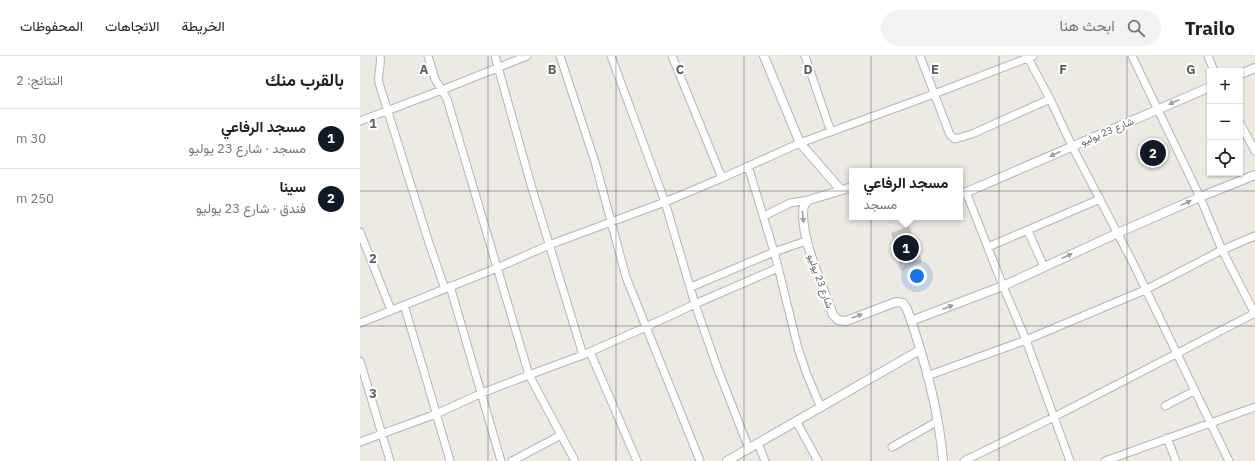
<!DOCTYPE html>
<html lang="ar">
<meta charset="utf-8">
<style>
body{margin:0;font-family:"IBM Plex Sans",Vazirmatn,sans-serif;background:#f2f2f2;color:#222;direction:rtl}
.controls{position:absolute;right:12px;top:12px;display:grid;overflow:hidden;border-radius:0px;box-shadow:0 1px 3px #0004}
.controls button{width:36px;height:36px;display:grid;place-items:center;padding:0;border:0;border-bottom:1px solid #e0e0e0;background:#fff;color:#222;font:20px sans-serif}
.you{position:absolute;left:557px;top:220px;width:14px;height:14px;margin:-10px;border:3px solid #fff;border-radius:50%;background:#1a73e8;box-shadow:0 0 0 6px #1a73e833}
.badge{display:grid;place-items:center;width:26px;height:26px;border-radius:50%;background:#111827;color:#fff;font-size:13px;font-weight:700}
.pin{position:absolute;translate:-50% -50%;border:2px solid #fff;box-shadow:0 1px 4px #0006}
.popup{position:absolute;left:489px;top:112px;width:114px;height:52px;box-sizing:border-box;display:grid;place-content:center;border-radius:0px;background:#fff;filter:drop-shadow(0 1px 3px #0005);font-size:13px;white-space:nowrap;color:#767676}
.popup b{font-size:15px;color:#222}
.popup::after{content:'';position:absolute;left:50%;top:100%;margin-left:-8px;border:8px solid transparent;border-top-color:#fff}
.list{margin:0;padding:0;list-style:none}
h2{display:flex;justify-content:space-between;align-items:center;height:52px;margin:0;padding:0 16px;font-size:17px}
h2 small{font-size:13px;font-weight:400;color:#767676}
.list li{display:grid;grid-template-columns:26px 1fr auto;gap:12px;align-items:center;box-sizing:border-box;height:60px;padding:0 16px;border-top:1px solid #e0e0e0}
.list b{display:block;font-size:15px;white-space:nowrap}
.list p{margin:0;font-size:13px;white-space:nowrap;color:#767676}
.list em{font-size:13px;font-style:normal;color:#767676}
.icon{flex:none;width:22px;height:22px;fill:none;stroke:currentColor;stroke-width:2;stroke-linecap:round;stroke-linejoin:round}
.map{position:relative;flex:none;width:895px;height:405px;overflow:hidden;direction:ltr}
header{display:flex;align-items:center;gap:24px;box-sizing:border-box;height:56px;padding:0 20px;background:#fff;border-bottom:1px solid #e0e0e0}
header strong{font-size:19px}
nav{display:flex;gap:22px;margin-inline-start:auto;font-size:14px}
.search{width:280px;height:36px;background:#f2f2f2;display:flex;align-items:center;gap:10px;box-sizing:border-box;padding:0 14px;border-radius:22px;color:#767676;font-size:15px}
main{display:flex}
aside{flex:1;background:#fff}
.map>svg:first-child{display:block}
.building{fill:#c8c5c0}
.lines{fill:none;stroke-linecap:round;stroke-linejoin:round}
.minor-casing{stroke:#b0b5b8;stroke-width:9}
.tertiary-casing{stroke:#b0b5b8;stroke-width:10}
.minor{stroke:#fff;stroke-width:7}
.tertiary{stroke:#fff;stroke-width:8}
.oneway{fill:#9da0a1}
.grid{fill:none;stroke:#5b6063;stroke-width:1;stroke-opacity:0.55}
.labels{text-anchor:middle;stroke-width:4;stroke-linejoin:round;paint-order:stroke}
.street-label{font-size:10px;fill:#5b6063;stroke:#fff}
.grid-label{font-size:13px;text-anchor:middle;font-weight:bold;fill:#5b6063;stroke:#fff;stroke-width:4;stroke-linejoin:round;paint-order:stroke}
</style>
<header>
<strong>Trailo</strong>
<div class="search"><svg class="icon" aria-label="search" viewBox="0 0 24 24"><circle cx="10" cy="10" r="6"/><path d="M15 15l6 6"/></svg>ابحث هنا</div>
<nav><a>الخريطة</a><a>الاتجاهات</a><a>المحفوظات</a></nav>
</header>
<main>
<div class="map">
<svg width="895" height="405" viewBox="0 0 895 405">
<rect width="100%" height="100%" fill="#edeae3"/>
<path class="building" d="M549,170L562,206L541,215L538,208L539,207L534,193L536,192L531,177Z"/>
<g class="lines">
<g class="minor-casing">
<path id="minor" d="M20,0C22,9 17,18 19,27L69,187L85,233
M68,0L75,23L87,43L169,319L215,405
M135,0L171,129L223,299
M200,0L235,106L266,221L340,405
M251,0L305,146L335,248L357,311L389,393
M312,0L362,122
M445,0L471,76
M560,0L590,79L595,83L612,78L690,43
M667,0L690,43L712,90L772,205L869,405
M772,0L840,141L862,194L895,258
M848,0L854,15
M0,65L82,34L167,0
M880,67L895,95
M388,110L415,199L438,292L446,316L461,352
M606,136L643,230L666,284L710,405
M404,160L430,147L449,144
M668,175L684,211
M0,176L31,254
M628,191L740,143
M90,230L141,405
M331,231L414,196L446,185
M44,249L65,319L90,405
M0,267L137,212L189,189L305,146L362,122L440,87L574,38L673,0
M230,296L277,405
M0,305L30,405
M567,320L666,284L785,234L862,194L895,180
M805,350L834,335
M436,365L458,405
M807,382L816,405
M0,386L76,358L122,337L169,319L223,299L286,271L335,248L418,212
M398,387L405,405
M532,391L578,365
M152,405L201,379
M604,405L694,361L895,257
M745,405L895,351"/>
</g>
<g class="tertiary-casing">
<path id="tertiary" d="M404,0L440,87L481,134
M880,18L895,12
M492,131L449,144L444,149C438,178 463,230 473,259L478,264L486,265L536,246L543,247L547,253C564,301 579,354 583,405
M600,139L850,31
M551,265L643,230L758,177L840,141L895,119
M367,405L560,294"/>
</g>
<use href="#minor" class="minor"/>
<use href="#tertiary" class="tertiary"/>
</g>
<defs><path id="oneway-solid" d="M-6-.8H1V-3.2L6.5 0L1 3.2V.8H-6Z"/></defs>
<g class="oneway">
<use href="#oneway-solid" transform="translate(814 46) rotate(156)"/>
<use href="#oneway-solid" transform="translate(695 98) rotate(155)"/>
<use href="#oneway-solid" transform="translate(826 147) rotate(-24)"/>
<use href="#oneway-solid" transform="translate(443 161) rotate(84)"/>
<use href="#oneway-solid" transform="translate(707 200) rotate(-25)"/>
<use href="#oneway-solid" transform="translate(588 251) rotate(-21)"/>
<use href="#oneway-solid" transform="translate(497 260) rotate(-20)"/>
</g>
<path class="grid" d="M128,0V405M256,0V405M384,0V405M511,0V405M639,0V405M767,0V405M0,135H895M0,270H895"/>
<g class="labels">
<g class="street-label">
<text transform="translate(747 75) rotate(-23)" y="4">شارع 23 يوليو</text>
<text transform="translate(461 225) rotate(70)" y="4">شارع 23 يوليو</text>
</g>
</g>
<g class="grid-label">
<text x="64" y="18">A</text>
<text x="192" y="18">B</text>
<text x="320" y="18">C</text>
<text x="448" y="18">D</text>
<text x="575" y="18">E</text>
<text x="703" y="18">F</text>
<text x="831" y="18">G</text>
<text x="13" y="72">1</text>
<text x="13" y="207">2</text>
<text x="13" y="342">3</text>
</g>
</svg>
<div class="controls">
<button>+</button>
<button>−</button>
<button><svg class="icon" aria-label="locate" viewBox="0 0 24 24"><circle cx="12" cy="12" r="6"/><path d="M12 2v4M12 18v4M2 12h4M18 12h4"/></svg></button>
</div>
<div class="you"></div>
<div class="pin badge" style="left:546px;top:192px">1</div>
<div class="popup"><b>مسجد الرفاعي</b>مسجد</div>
<div class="pin badge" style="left:793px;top:97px">2</div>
</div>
<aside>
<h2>بالقرب منك<small>النتائج: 2</small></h2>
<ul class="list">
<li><span class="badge">1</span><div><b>مسجد الرفاعي</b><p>مسجد · شارع 23 يوليو</p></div><em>30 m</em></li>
<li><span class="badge">2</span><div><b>سينا</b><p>فندق · شارع 23 يوليو</p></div><em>250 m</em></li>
</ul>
</aside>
</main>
